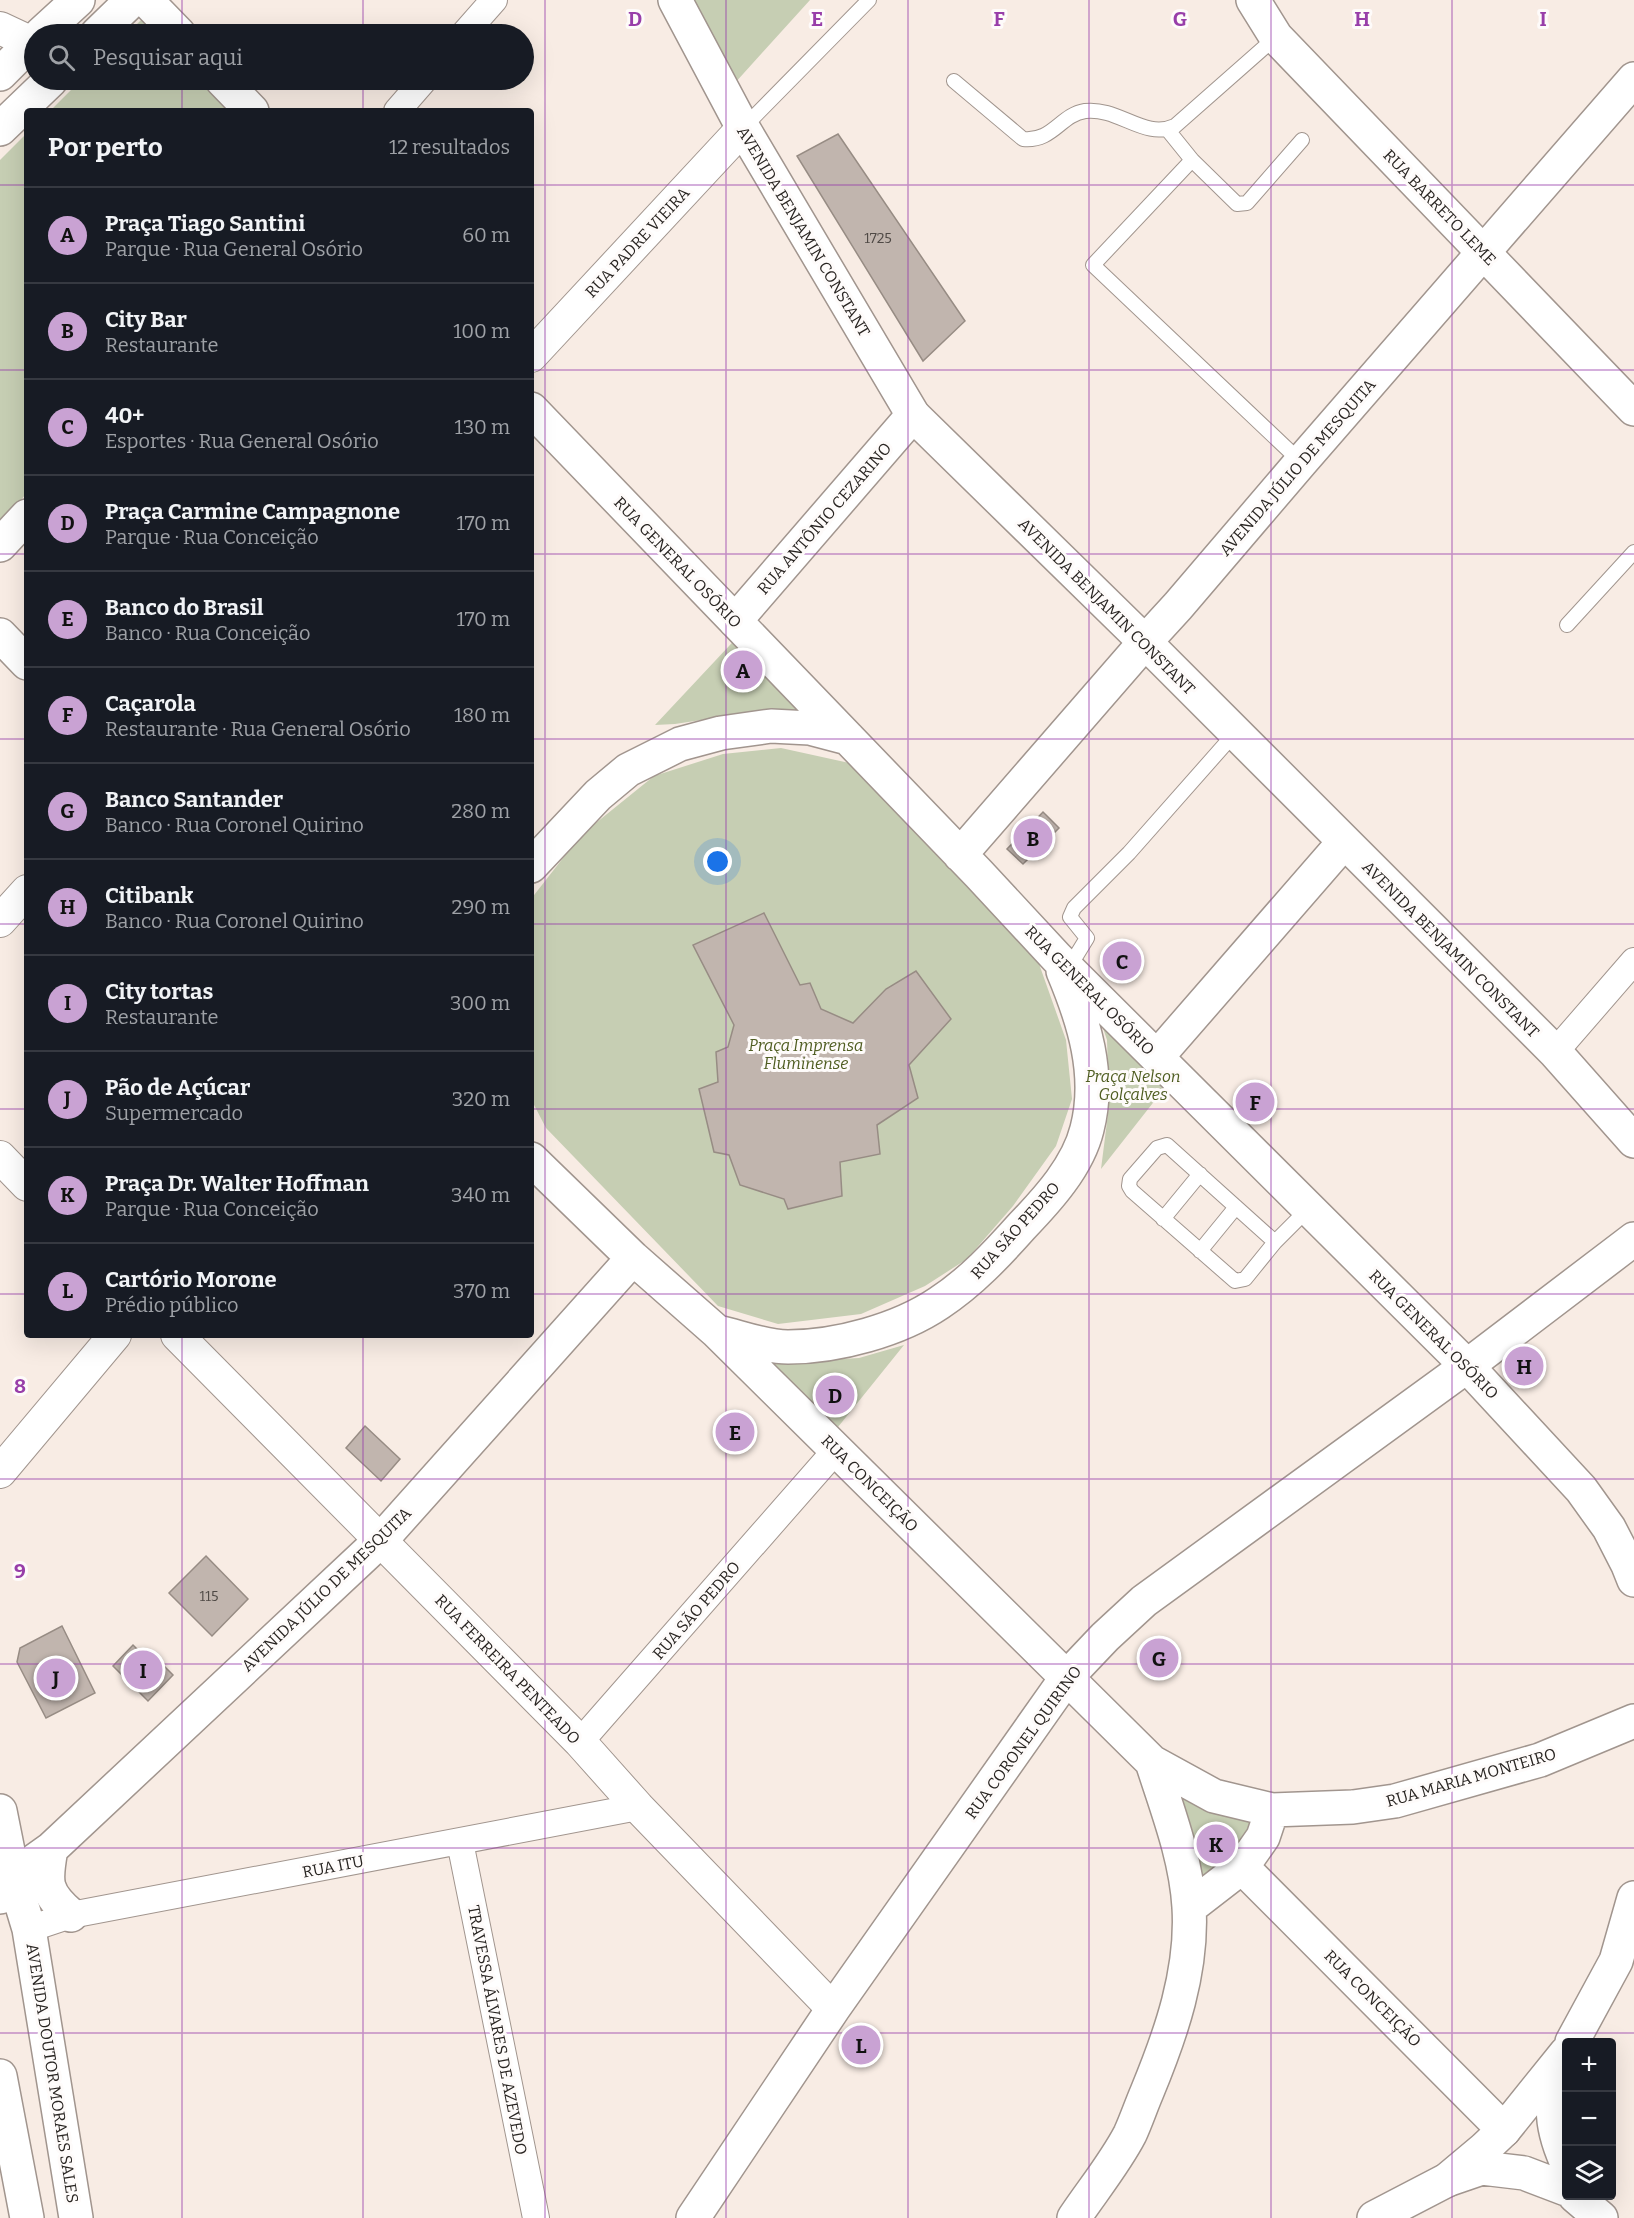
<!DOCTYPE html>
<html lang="pt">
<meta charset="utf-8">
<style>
body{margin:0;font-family:Bitter,serif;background:#20242c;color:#f1f3f6}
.controls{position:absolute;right:18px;bottom:18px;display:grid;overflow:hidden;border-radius:6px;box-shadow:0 6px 24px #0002}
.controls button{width:54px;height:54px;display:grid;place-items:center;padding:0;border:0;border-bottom:2px solid #363941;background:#171b24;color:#f1f3f6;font:30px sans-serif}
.you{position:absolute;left:718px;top:862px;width:21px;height:21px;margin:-15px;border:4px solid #fff;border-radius:50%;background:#1a73e8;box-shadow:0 0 0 9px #1a73e833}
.badge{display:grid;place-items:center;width:39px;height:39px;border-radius:50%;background:#c9a2d3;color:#111;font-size:20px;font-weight:700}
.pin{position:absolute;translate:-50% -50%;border:3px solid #fff;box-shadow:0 2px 6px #0006}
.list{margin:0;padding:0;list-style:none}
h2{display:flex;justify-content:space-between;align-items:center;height:78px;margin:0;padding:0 24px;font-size:26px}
h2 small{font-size:20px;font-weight:400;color:#9ea1a6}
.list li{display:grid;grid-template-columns:39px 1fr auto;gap:18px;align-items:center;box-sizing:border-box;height:96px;padding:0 24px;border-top:2px solid #363941}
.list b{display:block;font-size:22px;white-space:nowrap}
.list p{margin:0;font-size:20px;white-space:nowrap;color:#9ea1a6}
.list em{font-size:20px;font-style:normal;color:#9ea1a6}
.icon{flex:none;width:33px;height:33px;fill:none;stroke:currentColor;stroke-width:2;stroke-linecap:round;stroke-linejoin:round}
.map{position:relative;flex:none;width:1634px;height:2218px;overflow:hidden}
.search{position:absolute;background:#171b24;box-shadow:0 6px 24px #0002;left:24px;top:24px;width:510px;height:66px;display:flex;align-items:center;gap:15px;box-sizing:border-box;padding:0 21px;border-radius:33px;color:#9ea1a6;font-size:22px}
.panel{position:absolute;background:#171b24;box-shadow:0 6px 24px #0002;left:24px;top:108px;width:510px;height:1230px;border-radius:6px}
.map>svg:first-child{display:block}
.green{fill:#c6ceb3}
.building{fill:#c1b5ae;stroke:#978c84;stroke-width:1.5}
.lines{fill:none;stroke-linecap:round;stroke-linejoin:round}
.service-casing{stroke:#a1958e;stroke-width:16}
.minor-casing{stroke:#a1958e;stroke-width:28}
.tertiary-casing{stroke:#a1958e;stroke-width:34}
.secondary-casing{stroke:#a1958e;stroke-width:36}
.primary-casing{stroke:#a1958e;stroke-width:36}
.service{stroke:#fff;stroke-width:14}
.minor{stroke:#fff;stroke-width:26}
.tertiary{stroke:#fff;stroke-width:32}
.secondary{stroke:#fff;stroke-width:33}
.primary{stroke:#fff;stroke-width:33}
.grid{fill:none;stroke:#983ea9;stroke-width:1.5;stroke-opacity:0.55}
.labels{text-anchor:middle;stroke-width:6;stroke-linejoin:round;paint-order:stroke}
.number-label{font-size:14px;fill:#4f4945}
.street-label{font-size:16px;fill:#292522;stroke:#fefbfa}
.park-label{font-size:16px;font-style:italic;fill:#4f5d21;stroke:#fefbfa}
.grid-label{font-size:20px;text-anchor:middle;font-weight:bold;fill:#983ea9;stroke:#fefbfa;stroke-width:6;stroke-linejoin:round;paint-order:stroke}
</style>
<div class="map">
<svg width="1634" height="2218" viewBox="0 0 1634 2218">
<rect width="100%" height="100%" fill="#f8ece4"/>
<path class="green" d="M675,0H810L725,94Z
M146,15L165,34H127Z
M81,80H207L237,111H50Z
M27,133V493L0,523V160Z
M744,630L817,712L774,709L675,724L655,725Z
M781,748L863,766L1032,944L1066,1040L1072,1099L1056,1146L1013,1206L967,1259L925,1286L861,1314L778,1324L718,1306L546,1128L531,1099V899L581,835L654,776L723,754Z
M1093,998L1167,1085L1101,1169L1109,1106L1107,1040Z
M904,1345L838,1427L773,1363L859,1358Z
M1174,1787L1257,1818L1235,1856L1199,1886Z"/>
<path class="building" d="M838,134L965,321L923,361L797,156Z
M1043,812L1059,828L1023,864L1007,849Z
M764,913L800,985L810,983L821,1009L853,1023L886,989L916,971L951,1019L909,1065L918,1098L877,1125L880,1154L840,1162L842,1196L788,1209L784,1199L740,1185L729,1155L714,1152L699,1089L718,1082L716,1052L728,1047L734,1025L693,945Z
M365,1426L400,1459L381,1481L346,1448Z
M206,1556L248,1599L212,1636L169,1593Z
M62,1626L95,1693L46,1718L17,1662L20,1648Z
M133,1645L149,1661L154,1656L173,1675L148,1701L113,1666Z"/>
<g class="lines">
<g class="service-casing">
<path id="service" d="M954,81L1023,139C1053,142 1060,115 1085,111C1119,107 1144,140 1175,126L1276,37
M744,127L869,0
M1167,129L1192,160L1093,265L1301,462
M1192,160L1237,204L1247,203L1302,140
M1567,625L1634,552
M1068,969L1087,938L1070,917L1074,908L1129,853L1235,733
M1163,1219L1200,1174
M1275,1242L1167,1145L1157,1148L1130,1179L1129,1186L1132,1191L1235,1281L1245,1279L1275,1242L1309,1208
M1200,1251L1236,1207"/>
</g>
<g class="minor-casing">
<path id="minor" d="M464,34L494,0
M397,111L424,80
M1555,1052L1634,961
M580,1742L836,1450
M460,1842L536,2218
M29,1929L71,1915L638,1807"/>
</g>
<g class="tertiary-casing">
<path id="tertiary" d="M0,28L32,43
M531,356L743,128
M0,921L27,891
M0,1157L27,1185
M177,1335L580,1742L638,1807L833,2009
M0,1472L115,1335"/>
</g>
<g class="secondary-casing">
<path id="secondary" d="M146,0L179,34
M222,80L252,111
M531,409L979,874L1057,958L1467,1366L1581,1489L1609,1528L1628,1565L1634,1580
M0,545L27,516
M735,621L913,415
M0,635L27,663
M960,855L1145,642L1178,606L1301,462L1634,79
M531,866L598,795L628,770L680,744L721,733L771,726L810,728L848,738
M1157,1057L1344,842
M531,1159L633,1258L716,1331L1152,1762L1214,1796L1272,1810L1353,1807L1395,1801L1540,1760L1634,1721
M718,1332C740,1337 765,1347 788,1347C837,1347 899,1330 939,1303C971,1282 997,1254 1022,1226C1048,1199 1078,1166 1087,1129C1101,1075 1084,1021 1063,971
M51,1849C45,1882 44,1892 71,1915
M1242,1867L1504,2130
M0,1897L13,1876L51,1849L381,1540L633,1258
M1189,1908L1242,1867L1263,1837L1272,1810
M1564,2058C1551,2100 1548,2120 1566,2161
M1447,2180L1482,2168L1524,2173L1566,2189
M1575,2196L1601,2218
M1074,2218C1092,2191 1115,2163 1130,2134C1136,2121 1141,2106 1147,2092C1171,2034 1193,1971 1189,1907C1186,1857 1167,1809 1152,1762"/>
</g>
<g class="primary-casing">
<path id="primary" d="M675,0L743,128L913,415L1145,642L1555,1052L1634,1141
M1253,0L1276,37L1634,409
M41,34L78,0
M97,34L132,0
M0,74L34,40
M0,129L51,80
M0,1811L13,1876L29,1929L76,2218
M1572,2042L1616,1961L1634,1898
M0,2076L27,2218
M693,2218L833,2009L1067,1677L1105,1637L1144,1601L1467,1366L1634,1239
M1374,2218L1447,2180L1484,2149L1504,2130L1566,2053"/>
</g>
<use href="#service" class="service"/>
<use href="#minor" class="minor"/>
<use href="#tertiary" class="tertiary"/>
<use href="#secondary" class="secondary"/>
<use href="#primary" class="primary"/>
</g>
<path class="grid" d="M182,0V34M363,0V34M545,0V2218M726,0V2218M908,0V2218M1089,0V2218M1271,0V2218M1452,0V2218M182,80V111M363,80V111M0,185H27M531,185H1634M0,370H27M531,370H1634M0,554H27M531,554H1634M0,739H27M531,739H1634M0,924H27M531,924H1634M0,1109H27M531,1109H1634M0,1294H27M531,1294H1634M182,1335V2218M363,1335V2218M0,1479H1634M0,1664H1634M0,1848H1634M0,2033H1634"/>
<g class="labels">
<g class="number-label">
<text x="878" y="243">1725</text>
<text x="209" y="1601">115</text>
</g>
<g class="street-label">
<text transform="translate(1440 207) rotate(46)" y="6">RUA BARRETO LEME</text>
<text transform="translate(804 231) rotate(59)" y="6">AVENIDA BENJAMIN CONSTANT</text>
<text transform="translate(637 242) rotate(-47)" y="6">RUA PADRE VIEIRA</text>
<text transform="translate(1297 467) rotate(-49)" y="6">AVENIDA JÚLIO DE MESQUITA</text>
<text transform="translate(824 518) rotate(-49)" y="6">RUA ANTÔNIO CEZARINO</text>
<text transform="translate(678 562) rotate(46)" y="6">RUA GENERAL OSÓRIO</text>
<text transform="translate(1107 606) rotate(45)" y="6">AVENIDA BENJAMIN CONSTANT</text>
<text transform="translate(1451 949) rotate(45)" y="6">AVENIDA BENJAMIN CONSTANT</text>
<text transform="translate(1090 990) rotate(45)" y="6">RUA GENERAL OSÓRIO</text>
<text transform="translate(1015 1230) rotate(-48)" y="6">RUA SÃO PEDRO</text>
<text transform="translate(1434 1334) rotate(45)" y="6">RUA GENERAL OSÓRIO</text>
<text transform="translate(870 1483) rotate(45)" y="6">RUA CONCEIÇÃO</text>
<text transform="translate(326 1589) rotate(-44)" y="6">AVENIDA JÚLIO DE MESQUITA</text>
<text transform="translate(696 1610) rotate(-49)" y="6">RUA SÃO PEDRO</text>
<text transform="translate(508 1669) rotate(46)" y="6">RUA FERREIRA PENTEADO</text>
<text transform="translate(1023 1742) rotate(-54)" y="6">RUA CORONEL QUIRINO</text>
<text transform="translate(1471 1777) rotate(-16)" y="6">RUA MARIA MONTEIRO</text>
<text transform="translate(333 1866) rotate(-11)" y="6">RUA ITU</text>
<text transform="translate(1373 1998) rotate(45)" y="6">RUA CONCEIÇÃO</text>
<text transform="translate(498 2030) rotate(79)" y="6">TRAVESSA ÁLVARES DE AZEVEDO</text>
<text transform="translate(53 2073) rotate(81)" y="6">AVENIDA DOUTOR MORAES SALES</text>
</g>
<g class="park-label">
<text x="806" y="1051">Praça Imprensa<tspan x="806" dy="18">Fluminense</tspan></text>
<text x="1133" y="1082">Praça Nelson<tspan x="1133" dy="18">Golçalves</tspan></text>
</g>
</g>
<g class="grid-label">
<text x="635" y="26">D</text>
<text x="817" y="26">E</text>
<text x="999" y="26">F</text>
<text x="1180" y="26">G</text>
<text x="1362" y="26">H</text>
<text x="1543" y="26">I</text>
<text x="20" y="1393">8</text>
<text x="20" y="1578">9</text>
</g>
</svg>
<div class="controls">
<button>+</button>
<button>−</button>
<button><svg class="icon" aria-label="layers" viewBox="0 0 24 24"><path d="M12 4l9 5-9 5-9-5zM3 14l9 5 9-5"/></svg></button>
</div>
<div class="you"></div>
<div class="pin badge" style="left:743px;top:670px">A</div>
<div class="pin badge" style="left:1033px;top:838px">B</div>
<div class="pin badge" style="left:1122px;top:961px">C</div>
<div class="pin badge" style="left:835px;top:1395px">D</div>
<div class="pin badge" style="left:735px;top:1432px">E</div>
<div class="pin badge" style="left:1255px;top:1102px">F</div>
<div class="pin badge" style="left:1159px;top:1658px">G</div>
<div class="pin badge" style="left:1524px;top:1366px">H</div>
<div class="pin badge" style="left:143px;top:1670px">I</div>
<div class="pin badge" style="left:56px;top:1678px">J</div>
<div class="pin badge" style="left:1216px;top:1844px">K</div>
<div class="pin badge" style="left:861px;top:2045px">L</div>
<div class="search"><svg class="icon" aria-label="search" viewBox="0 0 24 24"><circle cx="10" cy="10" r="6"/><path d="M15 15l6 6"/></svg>Pesquisar aqui</div>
<section class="panel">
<h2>Por perto<small>12 resultados</small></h2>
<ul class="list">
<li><span class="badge">A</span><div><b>Praça Tiago Santini</b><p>Parque · Rua General Osório</p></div><em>60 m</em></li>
<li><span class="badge">B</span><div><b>City Bar</b><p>Restaurante</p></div><em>100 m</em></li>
<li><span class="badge">C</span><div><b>40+</b><p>Esportes · Rua General Osório</p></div><em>130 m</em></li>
<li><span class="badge">D</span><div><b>Praça Carmine Campagnone</b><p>Parque · Rua Conceição</p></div><em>170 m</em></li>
<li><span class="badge">E</span><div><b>Banco do Brasil</b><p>Banco · Rua Conceição</p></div><em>170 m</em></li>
<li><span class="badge">F</span><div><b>Caçarola</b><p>Restaurante · Rua General Osório</p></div><em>180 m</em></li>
<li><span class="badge">G</span><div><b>Banco Santander</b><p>Banco · Rua Coronel Quirino</p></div><em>280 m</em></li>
<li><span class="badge">H</span><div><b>Citibank</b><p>Banco · Rua Coronel Quirino</p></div><em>290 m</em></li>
<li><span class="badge">I</span><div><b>City tortas</b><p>Restaurante</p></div><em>300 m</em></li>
<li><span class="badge">J</span><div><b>Pão de Açúcar</b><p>Supermercado</p></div><em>320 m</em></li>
<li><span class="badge">K</span><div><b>Praça Dr. Walter Hoffman</b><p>Parque · Rua Conceição</p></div><em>340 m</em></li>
<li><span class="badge">L</span><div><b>Cartório Morone</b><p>Prédio público</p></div><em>370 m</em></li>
</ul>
</section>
</div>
